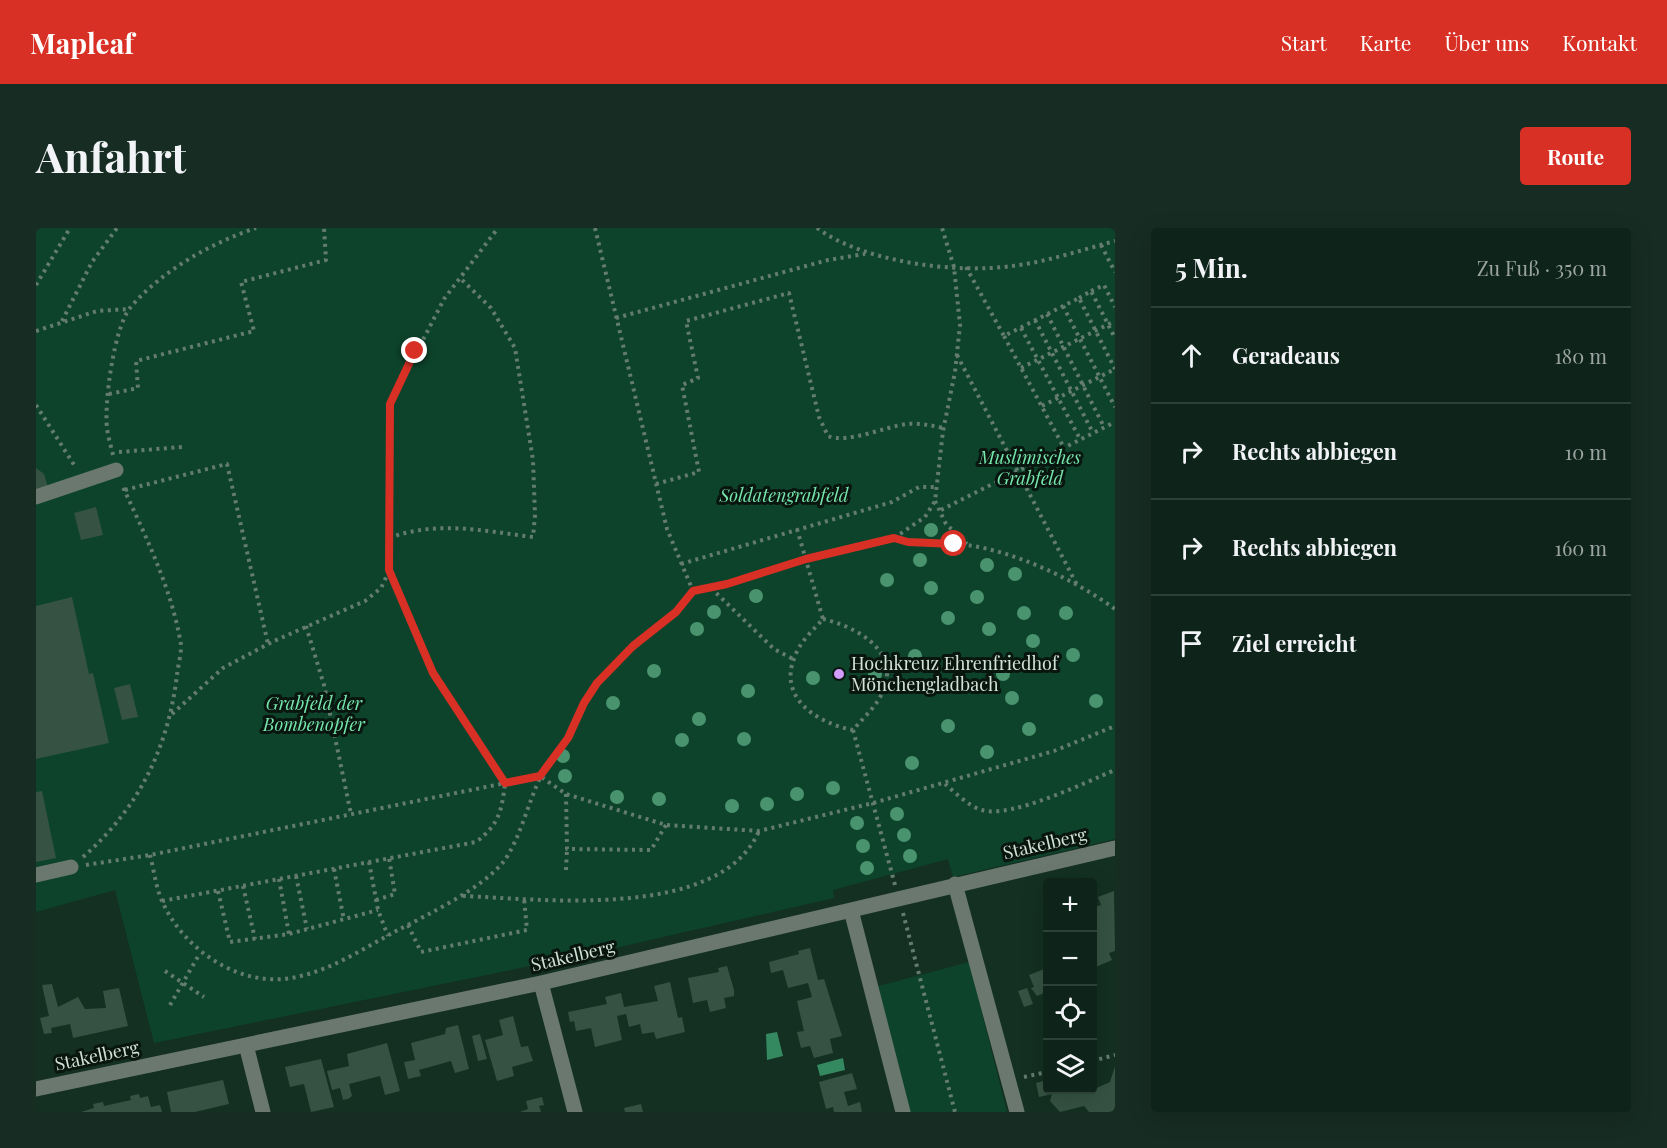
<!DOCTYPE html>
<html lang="de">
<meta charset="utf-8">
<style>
body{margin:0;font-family:"Playfair Display",serif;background:#172c23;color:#f1f3f6}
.controls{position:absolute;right:18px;bottom:18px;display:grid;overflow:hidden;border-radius:6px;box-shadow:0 6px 24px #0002}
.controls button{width:54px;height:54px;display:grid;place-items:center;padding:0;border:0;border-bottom:2px solid #2e4139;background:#0e241a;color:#f1f3f6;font:30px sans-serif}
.stop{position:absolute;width:18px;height:18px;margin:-14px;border:4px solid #d93025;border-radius:50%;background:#fff}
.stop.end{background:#d93025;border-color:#fff;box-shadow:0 2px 6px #0008}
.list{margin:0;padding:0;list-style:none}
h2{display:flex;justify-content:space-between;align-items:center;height:78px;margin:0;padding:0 24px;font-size:26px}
h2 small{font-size:20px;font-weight:400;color:#9ba4a2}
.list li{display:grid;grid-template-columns:39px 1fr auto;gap:18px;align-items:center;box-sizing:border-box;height:96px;padding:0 24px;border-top:2px solid #2e4139}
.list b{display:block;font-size:22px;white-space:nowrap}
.list em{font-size:20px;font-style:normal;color:#9ba4a2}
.icon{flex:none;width:33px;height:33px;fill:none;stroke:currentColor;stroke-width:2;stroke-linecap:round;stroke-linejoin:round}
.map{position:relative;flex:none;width:1079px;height:884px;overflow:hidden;border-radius:6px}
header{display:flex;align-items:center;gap:36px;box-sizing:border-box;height:84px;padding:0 30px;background:#d93025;color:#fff}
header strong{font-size:28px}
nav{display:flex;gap:33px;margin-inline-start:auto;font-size:21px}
.intro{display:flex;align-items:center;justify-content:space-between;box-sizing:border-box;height:144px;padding:0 36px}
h1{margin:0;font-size:42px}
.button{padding:15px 27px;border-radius:6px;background:#d93025;color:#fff;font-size:21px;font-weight:700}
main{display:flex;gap:36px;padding:0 36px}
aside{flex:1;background:#0e241a;border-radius:6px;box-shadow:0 6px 24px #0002}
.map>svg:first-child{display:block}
.green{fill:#0d432b}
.water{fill:#358960}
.building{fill:#355242}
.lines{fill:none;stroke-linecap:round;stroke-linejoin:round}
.path{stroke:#647c6f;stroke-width:4;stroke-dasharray:3 4.5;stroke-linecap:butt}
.minor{stroke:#6b7870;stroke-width:15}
.tree{fill:#49946e}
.route{stroke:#d93025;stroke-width:8}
.poi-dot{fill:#d29cfd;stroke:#09150f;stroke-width:2}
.labels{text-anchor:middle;stroke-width:6;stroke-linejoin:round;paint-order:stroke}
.park-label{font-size:18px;font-style:italic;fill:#75e6ac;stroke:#09150f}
.poi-label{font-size:18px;fill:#d1e2d7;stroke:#09150f;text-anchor:start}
.street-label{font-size:18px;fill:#d1e2d7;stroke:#09150f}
</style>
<header>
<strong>Mapleaf</strong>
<nav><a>Start</a><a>Karte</a><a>Über uns</a><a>Kontakt</a></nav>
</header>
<div class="intro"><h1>Anfahrt</h1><a class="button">Route</a></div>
<main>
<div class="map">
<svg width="1079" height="884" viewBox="0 0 1079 884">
<rect width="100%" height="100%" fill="#133022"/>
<path class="green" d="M0,0H1079V611L917,649L912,631L797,662L798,670L553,726L118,815L79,662L0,684Z
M933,734L971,884H872L839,759Z"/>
<path class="water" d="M741,804L747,828L731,832L730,806Z
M807,830L809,842L784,848L781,837Z"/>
<path class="building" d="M0,240L8,246L12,259L0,263Z
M60,279L67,307L45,312L38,285Z
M36,369L53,446L57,445L73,515L0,531V378Z
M94,456L102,489L86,492L78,460Z
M6,563L20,630L0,634V564Z
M1078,663L1079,723L1073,725L1076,732L1060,739L1056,728V680L1065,677L1062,669Z
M1011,680V700H1010L1007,682Z
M774,720L782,752L788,751L806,808L794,811L797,825L778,830L774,818L765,820L761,804L768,803L761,773L776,769L772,755L752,760L747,742L735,745L733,734L763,726L762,723Z
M691,738L698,762V768L688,770L690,780L674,784L671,772L657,775L652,750L683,744L682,740Z
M1011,740V764L1001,768L995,760L998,759L993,747Z
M634,754L642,790L646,789L649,804L620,811L618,804L606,806L604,796L593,799L590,786L581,788L586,812L559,819L555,800L540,803L538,793L534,794L532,784L571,776L569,769L585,765L588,779L622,773L618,758Z
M16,756L22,779L42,769L49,781L70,780L67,763L83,760L92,798L37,810L34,796L15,800L16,805L8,806L4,790L13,788L6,757Z
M991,760L997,776L988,779L982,763Z
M477,788L485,819L492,818L497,833L476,839L478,848L461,853L449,812L467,807L463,792Z
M422,797L433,841L419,845L415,833L383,842L385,848L372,851L368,834L379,832L375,815L409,806L410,800Z
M444,806L451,831L442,833L436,808Z
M351,815L364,863L349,867L344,848L313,856L316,868L312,871L307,872L304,860L296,862L291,843L313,838L311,826Z
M285,831L298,879L275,884L268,856L254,859L249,839Z
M1079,838V884H1053L1048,878L1024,884L1014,873L1016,866L1003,869L1000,855L1011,852V862H1056L1074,854Z
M816,845L821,861L808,864L812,878L824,874L826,884H798L797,879L790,881L783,854Z
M187,852L193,876L159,884H135L131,864Z
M103,866L104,870L112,868L115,879L124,877L126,884H45L58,880L57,876L67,874L68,878L95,872L94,868Z
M506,869L508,877L503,878L505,884H484L492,881L490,873Z
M605,876L607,884H589L588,880Z"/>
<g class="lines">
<path class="path" d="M559,0L631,301L657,363L691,356L770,331L858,310C882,316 907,313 931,317C981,324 1039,352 1079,381
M781,0C827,34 920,46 976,38C1011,34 1045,22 1079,13
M1065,17L1079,44
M930,39L968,108L1043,70L1079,141
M0,57L34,0
M1055,63L1068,57L1079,79
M1043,70L1055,63L1079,110
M1027,78L1079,179
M1011,86L1068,199
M580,90L792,32L829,26
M999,92L1057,205
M26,93L56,34L81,0
M985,100L1044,211
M0,103L61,83L93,81
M968,108L1028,220
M921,127L1041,357
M985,140L1079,93
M73,166L102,160L100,133L218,103L205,54L290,32L288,0
M0,177L40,240
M1006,178L1079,141
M83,224L146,219
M77,227C75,218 72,209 71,200C68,175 78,100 94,80C125,43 175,15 220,0
M620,256L663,244L646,157L662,150L650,93L753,65L783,189L792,208C810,216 849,199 870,196C883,195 894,197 907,200
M89,262L191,236L232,416
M899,273L910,296L931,316
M905,282L1079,194
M761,301L787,391
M353,310C402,292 447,303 497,309L499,287L497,232L479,120L455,80L424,50
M858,310L889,289L899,273L907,203L919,144L924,97L918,39L906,0
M645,336L856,274L883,259H900
M675,360L738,421L757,431
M787,391C818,398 863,421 848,461C842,477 828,489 817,502C781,495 741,470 759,428C764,414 777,402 787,391Z
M270,398L288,457L315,586
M136,486L187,440L238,413L329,373L345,360L353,343
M817,502L859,657
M909,556C920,565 932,578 946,582C975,591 1050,554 1079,542
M530,566L531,621L615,622L630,597
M114,627C118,642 120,661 127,675C148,721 202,759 255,750C293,744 328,720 362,702C393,686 447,660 468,633C484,611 492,575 504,550C510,535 525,524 532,509C539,497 542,483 550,472C578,428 625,404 657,363
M47,629C103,580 132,520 141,447C142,436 147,422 144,411C134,357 109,307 86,257
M333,634L342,682L352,708
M50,637L114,627L504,548L530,566L630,597L723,603L837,575L1018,523L1079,498
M298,641L308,692
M530,642L531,621
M260,648L271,701
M243,651L253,706
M207,658L219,711
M182,663L194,714L253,706L342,682
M427,668C506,671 684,693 723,603
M340,672L359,666L353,630
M126,673L440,614C463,597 466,582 469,555L397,445L353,342L352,244L354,176L408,71L462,0
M867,685L919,884
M372,697L385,724L491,702L488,670
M129,743L168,769
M134,777L164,725
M1056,833L1079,827
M988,849L1011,844"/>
<path class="minor" d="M0,269L80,242
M0,647L35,639
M919,656L981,884
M815,682L867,884
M505,755L539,884
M210,817L227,884
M0,861L505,755L1079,620"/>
</g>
<g class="tree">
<circle cx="895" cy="302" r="7"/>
<circle cx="884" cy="332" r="7"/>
<circle cx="951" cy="337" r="7"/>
<circle cx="979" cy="346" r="7"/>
<circle cx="851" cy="352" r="7"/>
<circle cx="895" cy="360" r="7"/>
<circle cx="720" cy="368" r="7"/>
<circle cx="941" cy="369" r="7"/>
<circle cx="678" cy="384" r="7"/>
<circle cx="988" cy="385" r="7"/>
<circle cx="1030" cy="385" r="7"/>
<circle cx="912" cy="390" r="7"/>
<circle cx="661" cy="401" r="7"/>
<circle cx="953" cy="401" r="7"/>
<circle cx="997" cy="413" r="7"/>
<circle cx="1037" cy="427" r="7"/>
<circle cx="879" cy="428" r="7"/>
<circle cx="618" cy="443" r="7"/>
<circle cx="839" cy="446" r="7"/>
<circle cx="967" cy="446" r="7"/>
<circle cx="777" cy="450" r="7"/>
<circle cx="712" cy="463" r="7"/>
<circle cx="976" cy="470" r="7"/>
<circle cx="1060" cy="473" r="7"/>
<circle cx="577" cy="475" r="7"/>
<circle cx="663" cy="491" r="7"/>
<circle cx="912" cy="498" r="7"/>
<circle cx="993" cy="501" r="7"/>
<circle cx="708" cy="511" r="7"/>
<circle cx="646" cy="512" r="7"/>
<circle cx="951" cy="524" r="7"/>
<circle cx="527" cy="528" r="7"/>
<circle cx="876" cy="535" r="7"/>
<circle cx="529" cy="548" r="7"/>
<circle cx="797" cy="560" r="7"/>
<circle cx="761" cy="566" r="7"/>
<circle cx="581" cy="569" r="7"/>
<circle cx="623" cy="571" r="7"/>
<circle cx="731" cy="576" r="7"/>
<circle cx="696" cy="578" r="7"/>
<circle cx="861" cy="586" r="7"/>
<circle cx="821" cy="595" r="7"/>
<circle cx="868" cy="607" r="7"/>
<circle cx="827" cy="618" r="7"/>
<circle cx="874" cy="628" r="7"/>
<circle cx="831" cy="640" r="7"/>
</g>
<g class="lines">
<path class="route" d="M379,123L354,176L353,342L397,445L469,555L504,548L532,510L548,475L561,455L597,418L640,384L657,363L691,356L770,331L858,310L872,314L918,316"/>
</g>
<circle class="poi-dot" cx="803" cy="446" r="6"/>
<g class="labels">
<g class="park-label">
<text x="994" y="236">Muslimisches<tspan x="994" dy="21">Grabfeld</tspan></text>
<text x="748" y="274">Soldatengrabfeld</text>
<text x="278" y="482">Grabfeld der<tspan x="278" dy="21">Bombenopfer</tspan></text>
</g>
<g class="poi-label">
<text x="815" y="442">Hochkreuz Ehrenfriedhof<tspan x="815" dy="21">Mönchengladbach</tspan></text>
</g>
<g class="street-label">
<text transform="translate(1009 616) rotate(-13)" y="6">Stakelberg</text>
<text transform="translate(537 728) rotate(-13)" y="6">Stakelberg</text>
<text transform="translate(61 828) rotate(-12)" y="6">Stakelberg</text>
</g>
</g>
</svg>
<div class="controls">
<button>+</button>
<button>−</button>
<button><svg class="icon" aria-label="locate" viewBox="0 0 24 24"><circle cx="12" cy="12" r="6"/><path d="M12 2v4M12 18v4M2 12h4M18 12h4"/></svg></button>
<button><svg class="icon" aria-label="layers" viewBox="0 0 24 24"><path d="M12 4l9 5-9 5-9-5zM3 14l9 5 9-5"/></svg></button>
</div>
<div class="stop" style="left:918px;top:316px"></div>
<div class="stop end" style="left:379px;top:123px"></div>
</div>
<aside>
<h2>5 Min.<small>Zu Fuß · 350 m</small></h2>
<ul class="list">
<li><svg class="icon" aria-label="ahead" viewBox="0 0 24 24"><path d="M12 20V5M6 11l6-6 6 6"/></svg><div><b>Geradeaus</b></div><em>180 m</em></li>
<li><svg class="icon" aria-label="right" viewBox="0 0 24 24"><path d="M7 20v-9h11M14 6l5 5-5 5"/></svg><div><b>Rechts abbiegen</b></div><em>10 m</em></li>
<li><svg class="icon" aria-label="right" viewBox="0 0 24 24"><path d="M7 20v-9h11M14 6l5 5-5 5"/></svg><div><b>Rechts abbiegen</b></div><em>160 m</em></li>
<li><svg class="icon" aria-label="arrive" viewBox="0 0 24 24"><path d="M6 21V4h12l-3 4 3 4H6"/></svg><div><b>Ziel erreicht</b></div></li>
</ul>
</aside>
</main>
